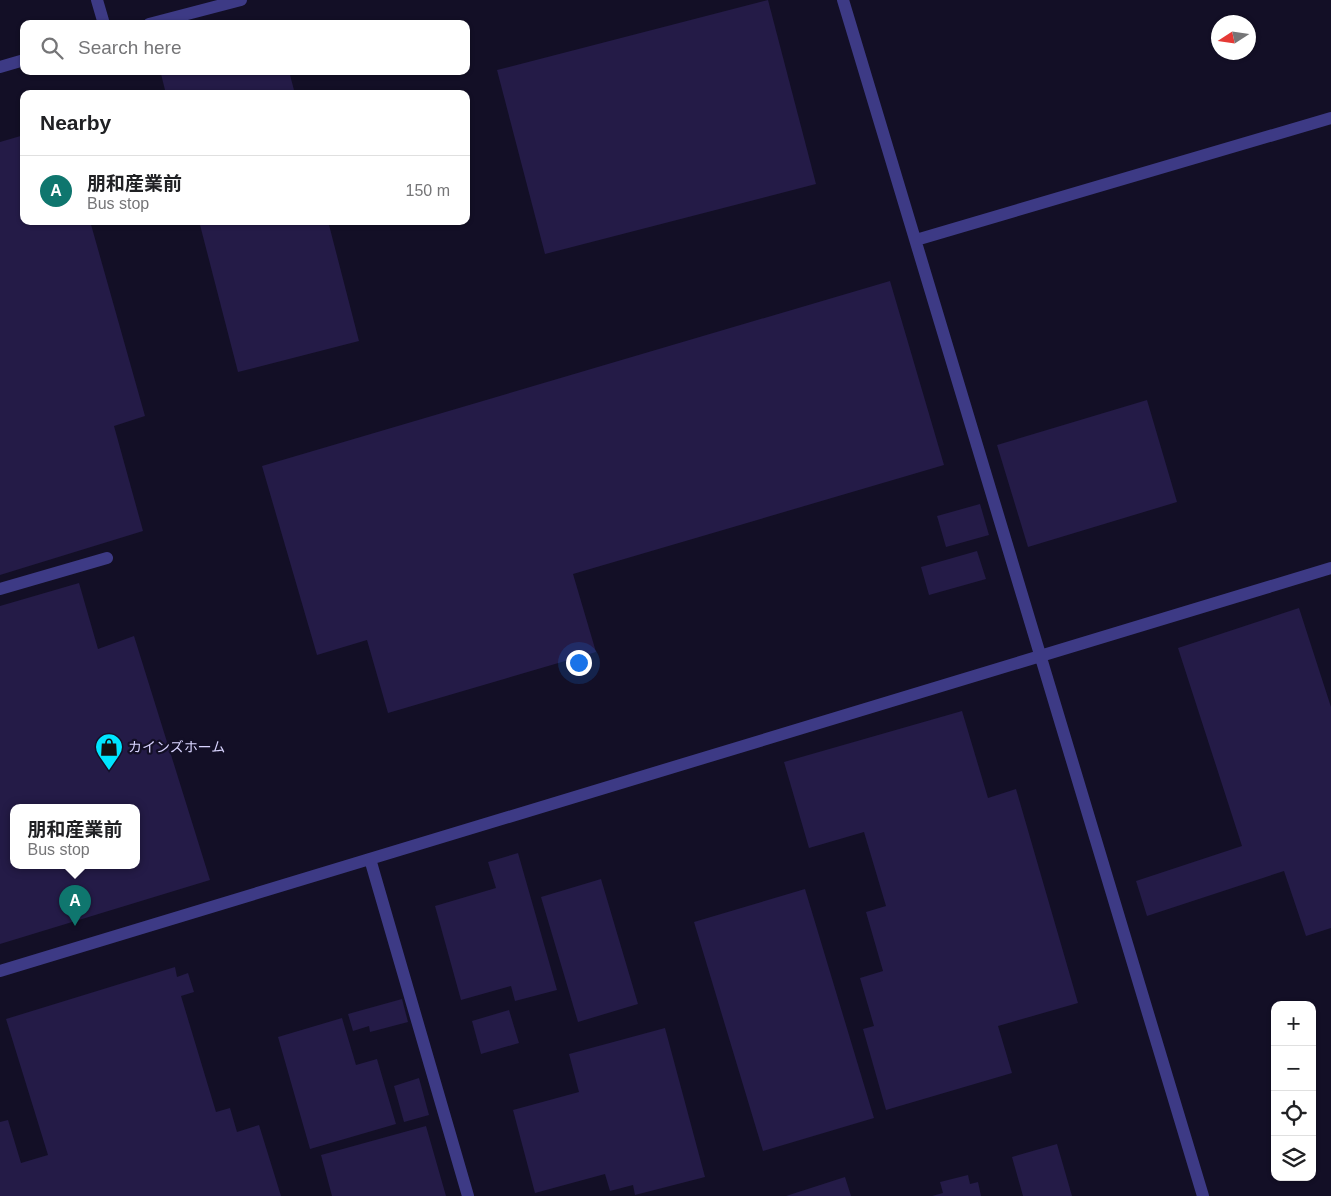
<!DOCTYPE html>
<meta charset="utf-8">
<style>
body{margin:0;font-family:Arial,"Noto Sans JP",sans-serif;background:#f6f6f6;color:#202124}
.controls{position:absolute;right:15px;bottom:15px;display:grid;overflow:hidden;border-radius:10px;box-shadow:0 1px 4px #0004}
.controls button{width:45px;height:45px;display:grid;place-items:center;padding:0;border:0;border-bottom:1px solid #e0e0e0;background:#fff;color:#202124;font:25px sans-serif}
.compass{position:absolute;left:1211px;top:15px;width:45px;height:45px;border-radius:50%;background:#fff;box-shadow:0 1px 4px #0004;rotate:258deg}
.you{position:absolute;left:578px;top:662px;width:18px;height:18px;margin:-12px;border:4px solid #fff;border-radius:50%;background:#1a73e8;box-shadow:0 0 0 8px #1a73e833}
.badge{display:grid;place-items:center;width:32px;height:32px;border-radius:50%;background:#0f766e;color:#fff;font-size:16px;font-weight:700}
.pin{position:absolute;translate:-50% -41px;filter:drop-shadow(0 1px 2px #0008)}
.pin::after{content:'';position:absolute;top:26px;width:18px;height:15px;background:inherit;clip-path:polygon(0 0,100% 0,50% 100%)}
.popup{position:absolute;left:10px;top:804px;width:130px;height:65px;box-sizing:border-box;display:grid;place-content:center;border-radius:10px;background:#fff;filter:drop-shadow(0 1px 4px #0005);font-size:16px;white-space:nowrap;color:#757577}
.popup b{font-size:19px;color:#202124}
.popup::after{content:'';position:absolute;left:50%;top:100%;margin-left:-10px;border:10px solid transparent;border-top-color:#fff}
.list{margin:0;padding:0;list-style:none}
h2{display:flex;justify-content:space-between;align-items:center;height:65px;margin:0;padding:0 20px;font-size:21px}
h2 small{font-size:16px;font-weight:400;color:#757577}
.list li{display:grid;grid-template-columns:32px 1fr auto;gap:15px;align-items:center;box-sizing:border-box;height:70px;padding:0 20px;border-top:1px solid #e0e0e0}
.list b{display:block;font-size:19px;white-space:nowrap}
.list p{margin:0;font-size:16px;white-space:nowrap;color:#757577}
.list em{font-size:16px;font-style:normal;color:#757577}
.icon{flex:none;width:28px;height:28px;fill:none;stroke:currentColor;stroke-width:2;stroke-linecap:round;stroke-linejoin:round}
.map{position:relative;flex:none;width:1331px;height:1196px;overflow:hidden}
.search{position:absolute;background:#fff;box-shadow:0 1px 4px #0004;left:20px;top:20px;width:450px;height:55px;display:flex;align-items:center;gap:12px;box-sizing:border-box;padding:0 18px;border-radius:10px;color:#757577;font-size:19px}
.panel{position:absolute;background:#fff;box-shadow:0 1px 4px #0004;left:20px;top:90px;width:450px;height:135px;border-radius:10px}
.map>svg:first-child{display:block}
.building{fill:#241b47;fill-rule:evenodd}
.lines{fill:none;stroke-linecap:round;stroke-linejoin:round}
.minor{stroke:#3d3a85;stroke-width:12}
.labels{text-anchor:middle;stroke-width:4.5;stroke-linejoin:round;paint-order:stroke}
.poi-label{font-size:14px;fill:#d9d4ff;stroke:#130f26;text-anchor:start}
</style>
<div class="map">
<svg width="1331" height="1196" viewBox="0 0 1331 1196">
<rect width="100%" height="100%" fill="#130f26"/>
<path class="building" d="M768,0L816,184L545,254L497,70Z
M172,71H289L295,94H166L161,74Z
M24,135V221H90L145,416L114,426L143,531L0,575V142Z
M199,221H328L359,341L238,372Z
M890,281L944,465L573,574L596,652L388,713L367,640L317,655L262,466Z
M1147,400L1177,502L1028,547L997,445Z
M980,504L989,535L946,547L937,516Z
M977,551L986,579L929,595L921,567Z
M79,583L98,649L134,636L210,880L0,944V606ZM14,807H136V865H14Z
M1299,608L1331,707V928L1306,936L1284,871L1147,916L1136,881L1242,846L1178,648Z
M962,711L988,798L1016,789L1078,1003L998,1026L1012,1073L886,1110L863,1029L874,1026L860,978L883,971L866,912L886,906L864,832L809,848L784,762Z
M518,853L557,990L515,1001L511,986L461,1000L435,906L496,888L488,862Z
M601,879L638,1004L578,1022L541,897Z
M805,889L874,1118L763,1151L694,922Z
M175,967L177,977L188,973L194,992L181,996L216,1112L230,1108L237,1132L259,1125L281,1196H0V1122L8,1120L21,1163L48,1155L6,1019Z
M402,999L408,1022L370,1032L369,1026L353,1031L348,1014Z
M509,1010L519,1043L481,1054L472,1021Z
M342,1018L356,1065L377,1059L396,1124L310,1149L278,1037Z
M665,1028L705,1177L635,1195L633,1185L610,1191L605,1174L535,1193L513,1110L579,1092L569,1054Z
M419,1078L429,1115L404,1122L394,1086Z
M426,1126L446,1196H332L321,1155Z
M1057,1144L1072,1196H1023L1012,1157Z
M968,1175L970,1184L978,1182L981,1196H932L943,1193L940,1182Z
M845,1177L851,1196H786Z"/>
<g class="lines">
<path class="minor" d="M97,0L104,24
M843,0L1203,1196
M149,24L241,0
M0,67L24,60
M916,240L1331,118
M0,589L107,558
M370,859L468,1196
M0,971L1331,568"/>
</g>
<defs>
<g id="shop-pin" transform="scale(1.4375)"><path d="M0 17L-7.5 6A9.5 9.5 0 1 1 7.5 6Z" fill="#00e5ff" stroke="#130f26"/><path d="M-5-2.5h2.3a2.7 3.5 0 0 1 5.4 0H5L5.5 6h-11ZM-1.5-2.5h3a1.5 2.3 0 0 0-3 0Z" fill="#111"/></g>
</defs>
<g fill-rule="evenodd">
<use href="#shop-pin" x="109" y="747"/>
</g>
<g class="labels">
<g class="poi-label">
<text x="128" y="752">カインズホーム</text>
</g>
</g>
</svg>
<div class="controls">
<button>+</button>
<button>−</button>
<button><svg class="icon" aria-label="locate" viewBox="0 0 24 24"><circle cx="12" cy="12" r="6"/><path d="M12 2v4M12 18v4M2 12h4M18 12h4"/></svg></button>
<button><svg class="icon" aria-label="layers" viewBox="0 0 24 24"><path d="M12 4l9 5-9 5-9-5zM3 14l9 5 9-5"/></svg></button>
</div>
<svg class="compass" viewBox="-18 -18 36 36"><path d="M0-13l5 13h-10z" fill="#e53935"/><path d="M0 13l5-13h-10z" fill="#757577"/></svg>
<div class="you"></div>
<div class="pin badge" style="left:75px;top:926px">A</div>
<div class="popup"><b>朋和産業前</b>Bus stop</div>
<div class="search"><svg class="icon" aria-label="search" viewBox="0 0 24 24"><circle cx="10" cy="10" r="6"/><path d="M15 15l6 6"/></svg>Search here</div>
<section class="panel">
<h2>Nearby<small></small></h2>
<ul class="list">
<li><span class="badge">A</span><div><b>朋和産業前</b><p>Bus stop</p></div><em>150 m</em></li>
</ul>
</section>
</div>
